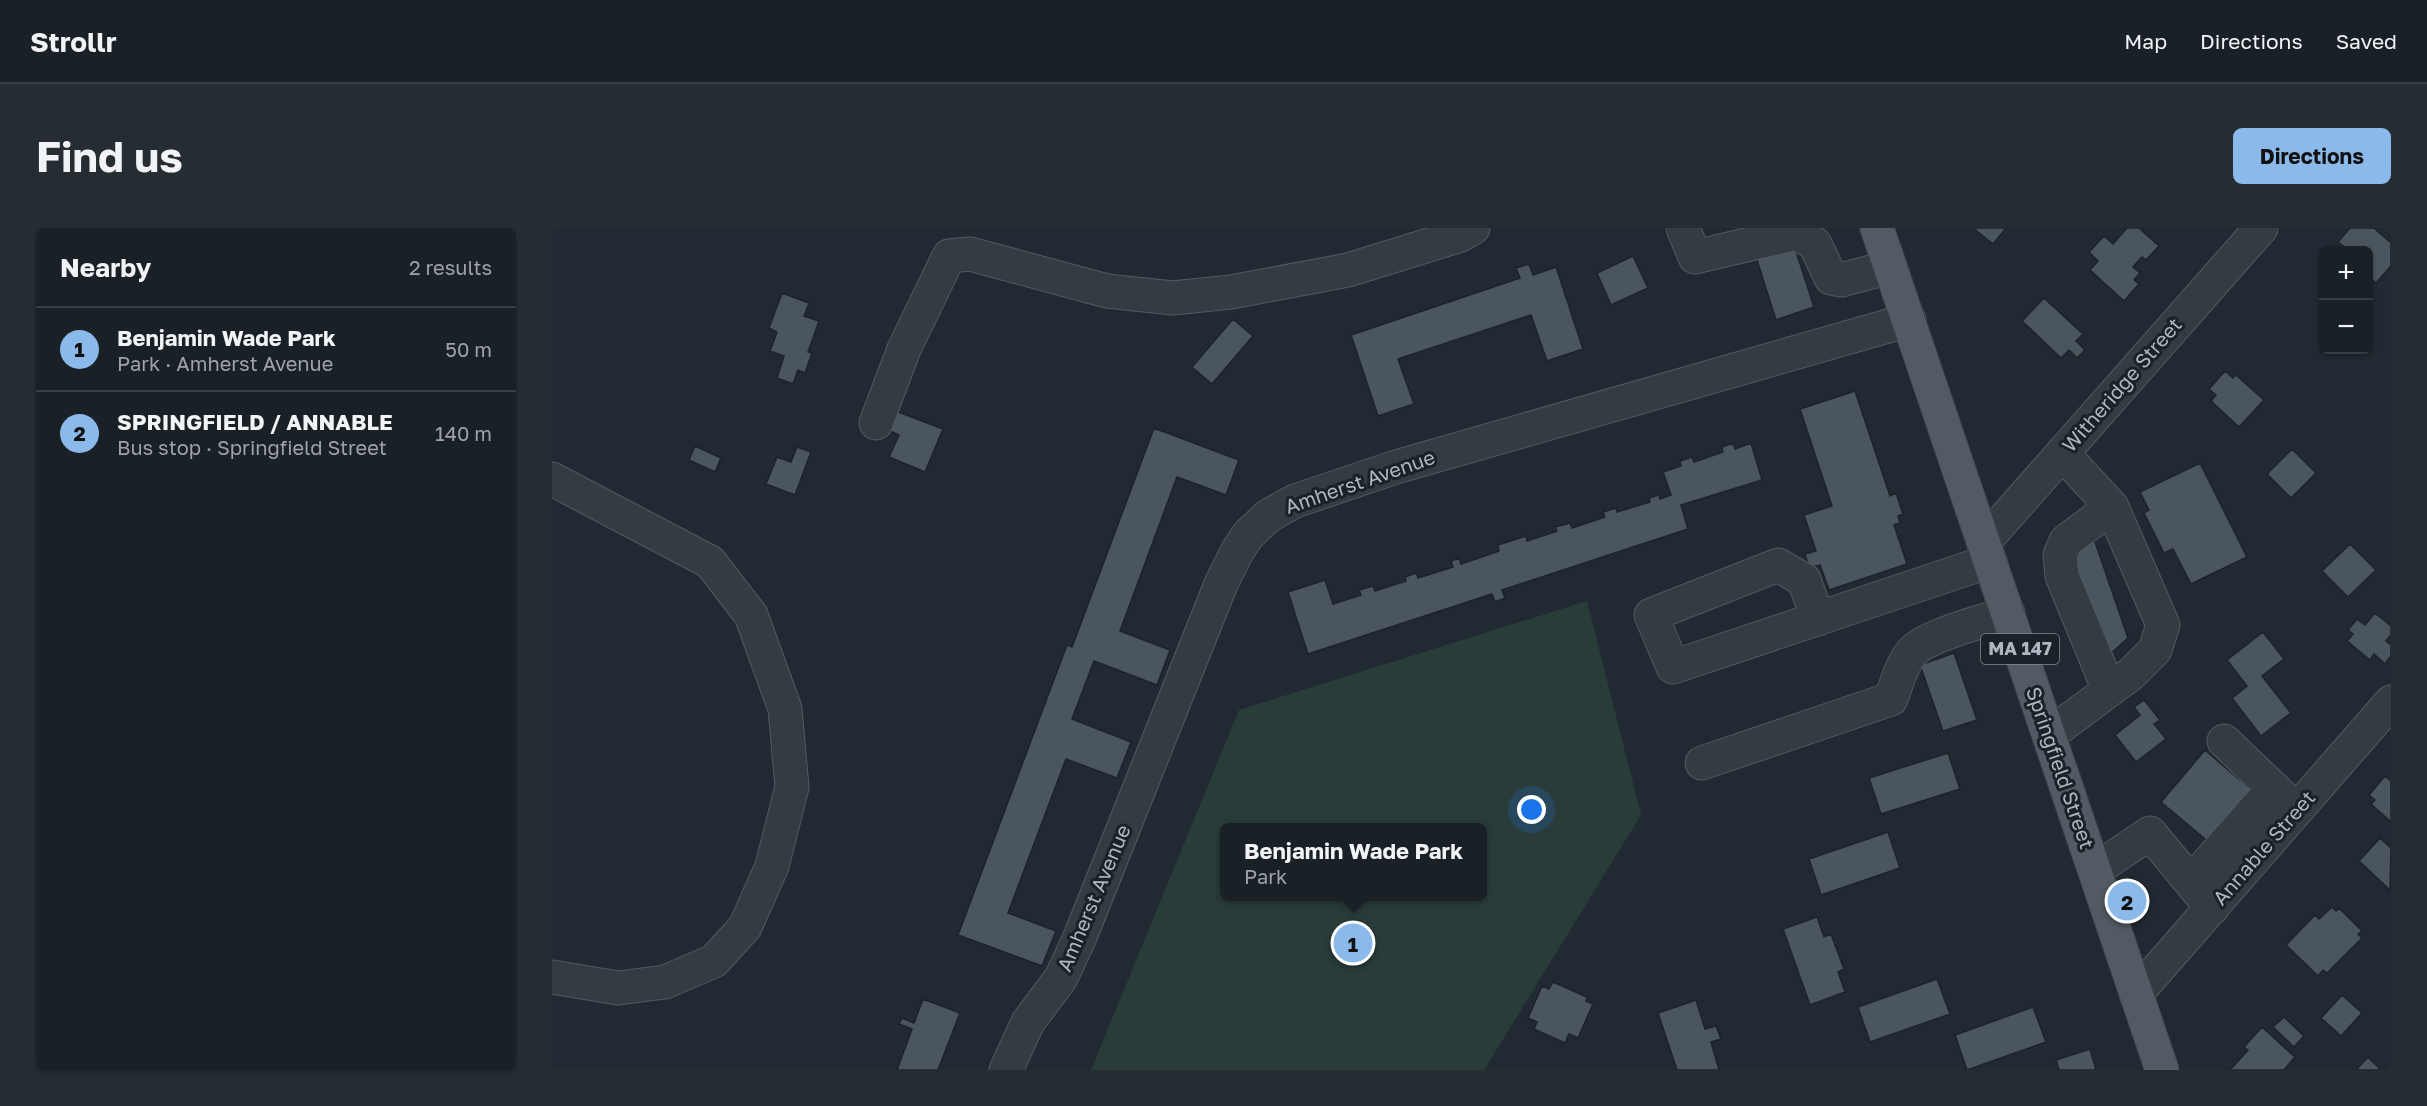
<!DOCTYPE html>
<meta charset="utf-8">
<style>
body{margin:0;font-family:"Golos Text",sans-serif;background:#262d32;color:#f1f3f6}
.controls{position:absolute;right:18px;top:18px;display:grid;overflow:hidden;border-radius:9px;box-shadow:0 2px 4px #0004}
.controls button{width:54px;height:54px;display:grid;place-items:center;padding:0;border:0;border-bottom:2px solid #373e43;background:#192026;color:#f1f3f6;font:30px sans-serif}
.you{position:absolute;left:980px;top:582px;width:21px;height:21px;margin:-15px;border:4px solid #fff;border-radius:50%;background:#1a73e8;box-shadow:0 0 0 9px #1a73e833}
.badge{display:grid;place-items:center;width:39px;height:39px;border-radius:50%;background:#8ab9ea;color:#111;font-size:20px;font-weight:700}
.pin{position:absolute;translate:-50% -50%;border:3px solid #fff;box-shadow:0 2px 6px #0006}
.popup{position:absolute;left:668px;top:595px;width:267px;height:78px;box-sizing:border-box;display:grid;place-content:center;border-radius:9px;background:#192026;filter:drop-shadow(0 2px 4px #0005);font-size:20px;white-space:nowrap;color:#9fa3a7}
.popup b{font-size:22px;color:#f1f3f6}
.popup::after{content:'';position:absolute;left:50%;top:100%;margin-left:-12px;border:12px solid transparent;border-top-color:#192026}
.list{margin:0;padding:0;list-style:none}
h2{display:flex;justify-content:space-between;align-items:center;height:78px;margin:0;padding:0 24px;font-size:26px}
h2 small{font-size:20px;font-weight:400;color:#9fa3a7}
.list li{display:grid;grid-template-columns:39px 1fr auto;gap:18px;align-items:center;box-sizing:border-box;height:84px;padding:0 24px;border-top:2px solid #373e43}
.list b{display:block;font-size:22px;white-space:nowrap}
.list p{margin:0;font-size:20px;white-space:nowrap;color:#9fa3a7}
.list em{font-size:20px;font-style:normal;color:#9fa3a7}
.map{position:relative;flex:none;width:1839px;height:842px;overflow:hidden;border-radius:9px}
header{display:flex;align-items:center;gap:36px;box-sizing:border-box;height:84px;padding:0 30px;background:#192026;border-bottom:2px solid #373e43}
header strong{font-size:28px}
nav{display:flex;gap:33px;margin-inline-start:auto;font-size:21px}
.intro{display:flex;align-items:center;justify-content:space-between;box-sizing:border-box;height:144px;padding:0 36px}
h1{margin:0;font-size:42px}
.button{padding:15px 27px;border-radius:9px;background:#8ab9ea;color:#111;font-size:21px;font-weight:700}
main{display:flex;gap:36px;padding:0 36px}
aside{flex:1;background:#192026;border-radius:9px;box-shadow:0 2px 4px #0004}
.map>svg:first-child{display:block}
.green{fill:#2a3c3a;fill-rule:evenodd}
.building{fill:#4a555e;stroke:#1c232a;stroke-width:1.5}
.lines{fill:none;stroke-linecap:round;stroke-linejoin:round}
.minor-casing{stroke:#525a61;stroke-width:35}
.major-casing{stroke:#3e454d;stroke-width:35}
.minor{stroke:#343c43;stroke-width:33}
.major{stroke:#525b63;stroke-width:33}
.labels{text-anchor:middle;stroke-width:6;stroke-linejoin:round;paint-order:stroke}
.shield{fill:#1a2128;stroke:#828a92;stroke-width:1.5}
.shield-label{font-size:18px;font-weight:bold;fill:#aeb7c0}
.street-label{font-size:20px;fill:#aeb7c0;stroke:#1a2128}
</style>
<header>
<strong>Strollr</strong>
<nav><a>Map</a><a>Directions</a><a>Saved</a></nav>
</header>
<div class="intro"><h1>Find us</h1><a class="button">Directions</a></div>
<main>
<aside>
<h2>Nearby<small>2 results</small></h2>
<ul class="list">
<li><span class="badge">1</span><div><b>Benjamin Wade Park</b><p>Park · Amherst Avenue</p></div><em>50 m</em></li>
<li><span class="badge">2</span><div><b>SPRINGFIELD / ANNABLE</b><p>Bus stop · Springfield Street</p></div><em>140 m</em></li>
</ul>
</aside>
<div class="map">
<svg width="1839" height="842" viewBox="0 0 1839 842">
<rect width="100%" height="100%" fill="#212a32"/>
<path class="green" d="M1035,373L1089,587L932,842H539L687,482ZM672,600H930V668H672Z"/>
<path class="building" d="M1421,0H1454L1441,16Z
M1575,0H1587L1607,18L1594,32L1590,29L1581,39L1588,45L1582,52L1587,56L1572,73L1538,42L1546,33L1537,24L1552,8L1561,16Z
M1798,0H1822L1839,15V38L1824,55L1816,48V22H1793L1795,21L1786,14Z
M1242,17L1262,79L1224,92L1204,29Z
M1081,28L1096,60L1059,77L1045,45Z
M977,36L981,47L1004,39L1031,121L995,133L979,87L846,131L862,176L826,188L799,107L968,50L964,40Z
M230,65L257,75L252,88L267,93L256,124L260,125L253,145L246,142L241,156L225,150L232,128L218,123L225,104L217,100Z
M1492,70L1531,106L1524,113L1533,122L1525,130L1517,122L1509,130L1470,93Z
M681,91L701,108L660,156L640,139Z
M1673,143L1681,150L1684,147L1712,172L1687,199L1659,173L1664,167L1657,161Z
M1303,163L1338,268L1344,265L1351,286L1346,288L1348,295L1342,297L1355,336L1277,362L1268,337L1257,340L1253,326L1264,323L1252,287L1280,278L1248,181Z
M341,182L391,201L373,244L337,229L347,207L334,201Z
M602,200L687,232L674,267L625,249L568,403L618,422L605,457L542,433L520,491L579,514L565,550L514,531L456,685L504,703L490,738L406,707L515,417L520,419Z
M1181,215L1183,221L1199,215L1210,252L1129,277L1136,301L950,362L953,370L943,374L940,366L756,426L736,364L773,352L781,376L809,367L807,362L821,358L823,363L854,353L853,349L864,345L866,350L901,339L899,333L907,330L909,336L947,323L946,317L974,308L975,313L1005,303L1003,299L1018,295L1020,300L1053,289L1051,284L1064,280L1065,284L1098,274L1097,270L1107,267L1108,271L1119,267L1111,244L1129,238L1128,233L1140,229L1142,234L1171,224L1170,219Z
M143,218L169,230L163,244L137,232Z
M245,219L259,224L243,267L214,256L225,229L239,234Z
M1740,221L1764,245L1739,270L1715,246Z
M1648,235L1695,329L1639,356L1621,321L1612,325L1592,285L1597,282L1588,264Z
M1541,308L1576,410L1554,430L1520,330Z
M1798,316L1824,342L1796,369L1770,343Z
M1823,385L1839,398V407L1834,413L1839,417V428L1833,436L1822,426L1818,432L1795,413L1801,406L1796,402L1805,391L1813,397Z
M1711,404L1732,431L1710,448L1739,485L1709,508L1680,470L1695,458L1675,432Z
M1402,425L1425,492L1391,503L1368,437Z
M1592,472L1608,492L1602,496L1614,511L1584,534L1563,507L1588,487L1582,479Z
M1653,522L1703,565L1659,616L1609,574Z
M1396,525L1408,561L1329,586L1317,550Z
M1833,548L1839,553V594L1819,576L1823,572L1817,567Z
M1336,604L1348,640L1269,667L1257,631Z
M1828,610L1839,620L1838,662L1807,633Z
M1780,679L1784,683L1787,680L1810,703L1806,706L1810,710L1775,745L1771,742L1766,748L1734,717L1763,687L1767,691Z
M1265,689L1272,709L1279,706L1292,741L1286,744L1293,764L1258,777L1231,701Z
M1385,751L1398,786L1318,814L1306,779Z
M1001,754L1035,769L1034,773L1041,776L1026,810L1017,806L1013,815L982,801L985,794L976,790L990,758L997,761Z
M1790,767L1810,785L1789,808L1769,790Z
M371,771L408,785L386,842H345L360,801L347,796L350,790L362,795Z
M1144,772L1153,801L1164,798L1169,811L1159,814L1167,842H1125L1106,785Z
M1481,779L1494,814L1415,842L1403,807Z
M1732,789L1752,808L1742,819L1721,799Z
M1710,799L1743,829L1732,842H1678L1696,822L1692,819Z
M1538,821L1544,842H1507L1504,832Z
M1816,829L1829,842H1804Z"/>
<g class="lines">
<g class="minor-casing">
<path id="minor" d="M1131,0L1143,29L1245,5L1263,16L1279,50L1289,52L1338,39
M324,195L352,121L397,28L418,26L555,63L621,70L679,64L796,42L909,7L921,0
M0,251L158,334L199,387L233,481L240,559L220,638L193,699L162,733L113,754L66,760L0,749
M1432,314L1709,0
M1266,391L1252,352L1226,337L1099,387L1121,439L1438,333
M1557,462L1510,348L1508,327L1514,313L1560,279
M1497,507L1579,446L1603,422L1611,397L1560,279L1510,225
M1672,513L1737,575
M1150,535L1339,471C1345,455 1349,437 1360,424C1375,407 1433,393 1456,385
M1543,642L1598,605L1660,680
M1639,654L1722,560
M1584,766L1839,474
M454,842L476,794L509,750L528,709L669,356L686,322L696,307L716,288L743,273L844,239L1357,92"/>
</g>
<g class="major-casing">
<path id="major" d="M1325,0L1610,842"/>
</g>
<use href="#minor" class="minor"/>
<use href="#major" class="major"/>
</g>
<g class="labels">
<rect class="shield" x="1429" y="406" width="78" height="30" rx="4.5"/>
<g class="shield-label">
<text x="1468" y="427">MA 147</text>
</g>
<g class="street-label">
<text transform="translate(1570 157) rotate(-49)" y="7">Witheridge Street</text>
<text transform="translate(808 254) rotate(-19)" y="7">Amherst Avenue</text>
<text transform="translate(1508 540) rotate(71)" y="7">Springfield Street</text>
<text transform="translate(1712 620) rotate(-49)" y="7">Annable Street</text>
<text transform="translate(542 670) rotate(-67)" y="7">Amherst Avenue</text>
</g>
</g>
</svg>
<div class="controls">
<button>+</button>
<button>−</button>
</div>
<div class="you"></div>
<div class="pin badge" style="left:801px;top:715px">1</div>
<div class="popup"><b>Benjamin Wade Park</b>Park</div>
<div class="pin badge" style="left:1575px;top:673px">2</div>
</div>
</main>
